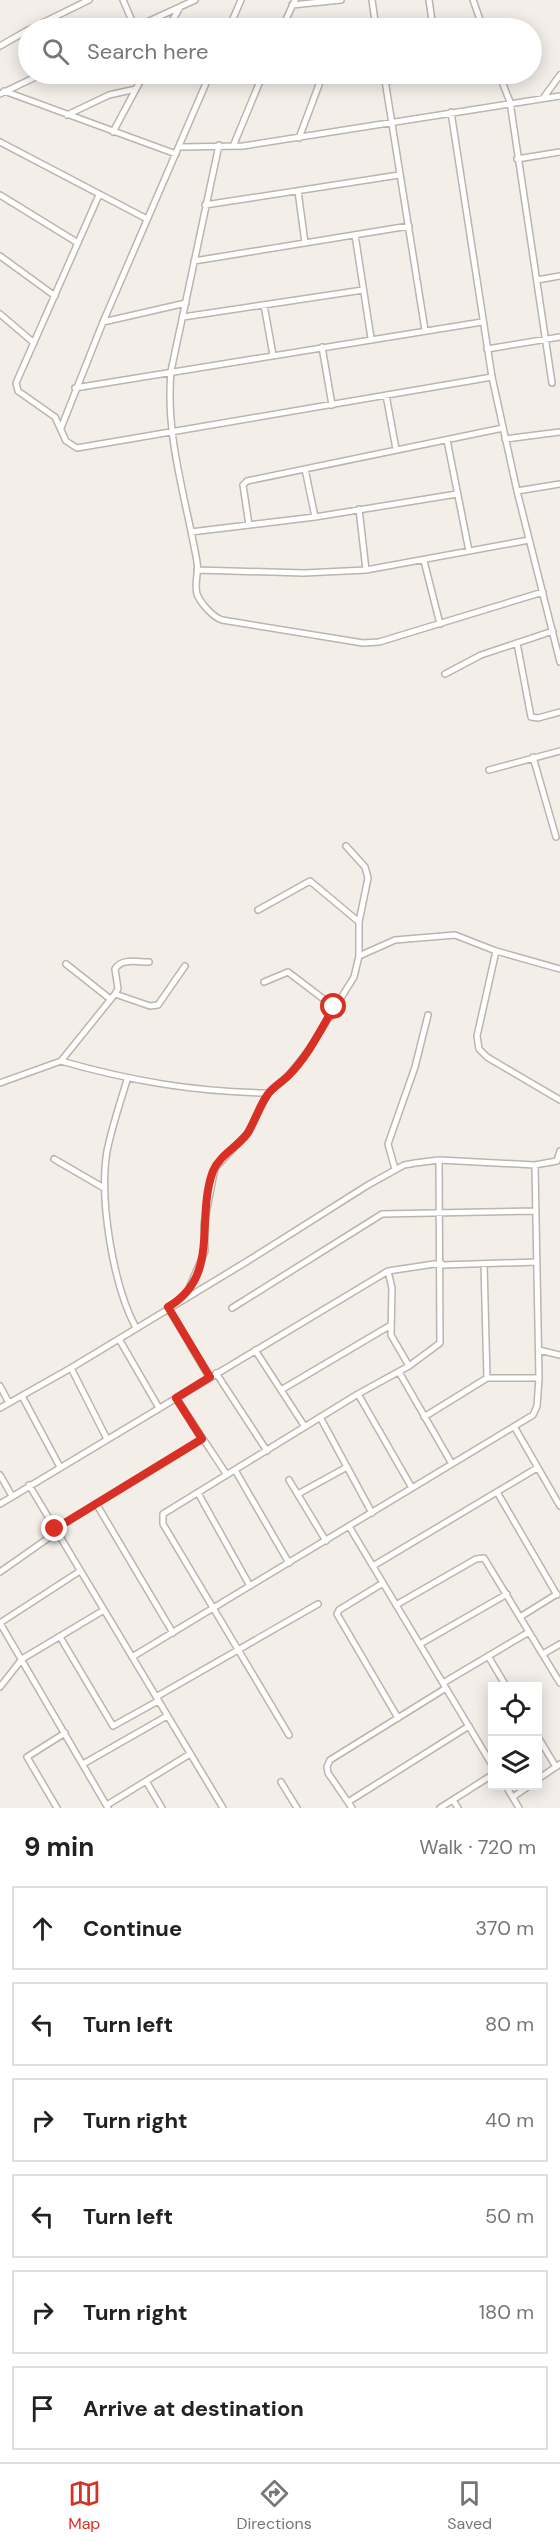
<!DOCTYPE html>
<meta charset="utf-8">
<style>
body{margin:0;font-family:"DM Sans",sans-serif;background:#f2f2f2;color:#222}
.controls{position:absolute;right:18px;bottom:18px;display:grid;overflow:hidden;border-radius:0px;box-shadow:0 3px 15px #0003}
.controls button{width:54px;height:54px;display:grid;place-items:center;padding:0;border:0;border-bottom:2px solid #e0e0e0;background:#fff;color:#222;font:30px sans-serif}
.stop{position:absolute;width:18px;height:18px;margin:-14px;border:4px solid #d93025;border-radius:50%;background:#fff}
.stop.end{background:#d93025;border-color:#fff;box-shadow:0 2px 6px #0008}
.list{margin:0;padding:0;list-style:none}
h2{display:flex;justify-content:space-between;align-items:center;height:78px;margin:0;padding:0 24px;font-size:26px}
h2 small{font-size:20px;font-weight:400;color:#767676}
.list li{display:grid;grid-template-columns:39px 1fr auto;gap:18px;align-items:center;box-sizing:border-box;height:84px;margin:0 12px 12px;padding:0 12px;border:2px solid #e0e0e0;border-radius:0px}
.list b{display:block;font-size:22px;white-space:nowrap}
.list em{font-size:20px;font-style:normal;color:#767676}
.icon{flex:none;width:33px;height:33px;fill:none;stroke:currentColor;stroke-width:2;stroke-linecap:round;stroke-linejoin:round}
.map{position:relative;flex:none;width:560px;height:1808px;overflow:hidden}
.search{position:absolute;background:#fff;box-shadow:0 3px 15px #0003;left:18px;right:18px;top:18px;height:66px;display:flex;align-items:center;gap:15px;box-sizing:border-box;padding:0 21px;border-radius:33px;color:#767676;font-size:22px}
.sheet{height:654px;background:#fff}
nav{display:flex;justify-content:space-around;align-items:center;box-sizing:border-box;height:84px;border-top:2px solid #e0e0e0;background:#fff;font-size:16px;color:#767676}
nav a{display:grid;justify-items:center;gap:3px}
nav .on{color:#d93025}
.map>svg:first-child{display:block}
.lines{fill:none;stroke-linecap:round;stroke-linejoin:round}
.street-casing{stroke:#bdb4ab;stroke-width:8}
.street{stroke:#fff;stroke-width:5}
.route{stroke:#d93025;stroke-width:8}
</style>
<div class="map">
<svg width="560" height="1808" viewBox="0 0 560 1808">
<rect width="100%" height="100%" fill="#f3eee8"/>
<g class="lines">
<g class="street-casing">
<path id="street" d="M123,0L135,28
M372,0L376,28
M429,0L433,28
M473,0L483,28
M292,5L341,0
M32,28L89,0
M134,28L195,0
M168,28L179,9
M229,28L241,0
M282,28L295,0
M0,46L28,30
M384,74L425,330
M499,74L510,102L552,383
M385,81L429,74
M4,91L176,154
M0,94L42,74
M544,97L560,75
M451,112L492,377L517,491L560,662
M67,115L109,95L136,89
M113,132L144,74
M299,138L323,74
M0,142L147,219
M234,144L263,74
M219,145L171,371C165,437 186,498 197,562C199,572 194,584 197,594C201,604 213,617 222,620L363,643L379,642L543,592
M180,147L243,146L560,96
M517,159L560,152
M298,191L305,243
M0,195L78,243
M99,195L16,383L18,391L55,417L66,441L77,448L492,377
M205,205L399,175
M355,235L371,338
M0,256L55,296
M194,261L409,226
M537,280L560,276
M264,305L273,355
M0,314L34,343
M183,317L363,290
M103,322L186,303
M322,347L332,405
M487,349L560,337
M75,388L482,322
M386,395L396,449
M61,428L103,322L210,74
M505,439L560,432
M447,440L469,551
M305,469L315,517
M517,491L560,484
M359,509L366,570
M249,525L243,485L247,481L503,428
M191,532L315,517L457,494
M424,561L440,624
M197,570L304,573L366,570L529,540
M517,643L531,717L538,718L560,712
M445,674L481,655L553,631
M533,757L556,837
M489,770L560,751
M258,910L310,881L359,922
M496,951L477,1036L479,1049L487,1057L560,1100
M359,956L395,940L455,935L496,951L560,969
M66,964L109,998
M264,982L288,972L334,1007
M115,994L150,1006L158,1005L185,966
M61,1061C131,1081 195,1092 268,1093
M127,1080C120,1103 112,1127 107,1151C99,1200 113,1285 136,1328
M0,1083L61,1061L115,994L118,989L115,969C122,958 136,962 149,962
M54,1159L104,1188
M395,1169L388,1144L415,1067L428,1015
M484,1264L487,1378
M388,1271L392,1288L391,1335L409,1366
M186,1295L205,1251L204,1224L215,1168L248,1133L268,1093L289,1075L308,1051L354,977L359,956V922L368,878L365,867L346,846
M168,1307L209,1377
M232,1308L382,1214L536,1211
M119,1339L159,1408
M255,1350L305,1427
M539,1350L560,1355
M71,1368L107,1439
M399,1372L452,1464
M216,1373L267,1451
M0,1386L9,1403
M281,1390L391,1325
M358,1394L412,1488
M22,1396L60,1467
M176,1398L227,1475
M0,1408L71,1368L246,1262L368,1185L404,1165L415,1163L439,1160L535,1165L557,1161L560,1151
M320,1417L372,1513
M424,1417L487,1378H539
M515,1428L560,1506
M235,1470L289,1563
M0,1475L12,1496
M289,1480L326,1541
M29,1485L223,1808
M497,1492L557,1595
M198,1493L250,1586
M298,1494L347,1467
M0,1504L388,1271L441,1263L442,1265L537,1262
M97,1505L173,1633
M350,1528L492,1765
M55,1529L202,1439
M373,1566L537,1468
M0,1572L57,1532
M383,1583L339,1610L337,1614L398,1718
M396,1605L476,1559L484,1558L560,1683
M520,1617L557,1594
M0,1623L108,1808
M0,1623L80,1571
M60,1637L113,1726L158,1701
M420,1644L507,1594
M543,1654L560,1644
M488,1656L506,1686
M132,1657L533,1415L537,1406L539,1378L535,1165
M443,1683L529,1632
M0,1687L22,1659L104,1610
M156,1697L318,1604
M289,1735L163,1524V1514L358,1394L409,1366L440,1343L439,1160
M538,1737L556,1767
M83,1764L167,1716
M538,1779L560,1764
M146,1781L162,1808
M281,1782L297,1808
M506,1786L519,1808
M513,1797L529,1786
M453,1800L458,1808
M348,1802L469,1726
M107,1805L190,1754
M57,1808L27,1757L65,1733
M352,1808L328,1773L327,1767L330,1760L446,1688
M440,1808L492,1775"/>
</g>
<use href="#street" class="street"/>
</g>
<g class="lines">
<path class="route" d="M55,1529L202,1439L176,1398L210,1377L168,1307C221,1276 195,1220 213,1171C219,1156 237,1147 247,1134C255,1122 259,1106 268,1094C273,1087 282,1082 288,1076C308,1056 320,1031 334,1007"/>
</g>
</svg>
<div class="controls">
<button><svg class="icon" aria-label="locate" viewBox="0 0 24 24"><circle cx="12" cy="12" r="6"/><path d="M12 2v4M12 18v4M2 12h4M18 12h4"/></svg></button>
<button><svg class="icon" aria-label="layers" viewBox="0 0 24 24"><path d="M12 4l9 5-9 5-9-5zM3 14l9 5 9-5"/></svg></button>
</div>
<div class="stop" style="left:334px;top:1007px"></div>
<div class="stop end" style="left:55px;top:1529px"></div>
<div class="search"><svg class="icon" aria-label="search" viewBox="0 0 24 24"><circle cx="10" cy="10" r="6"/><path d="M15 15l6 6"/></svg>Search here</div>
</div>
<section class="sheet">
<h2>9 min<small>Walk · 720 m</small></h2>
<ul class="list">
<li><svg class="icon" aria-label="ahead" viewBox="0 0 24 24"><path d="M12 20V5M6 11l6-6 6 6"/></svg><div><b>Continue</b></div><em>370 m</em></li>
<li><svg class="icon" aria-label="left" viewBox="0 0 24 24"><path d="M17 20v-9H6M10 6l-5 5 5 5"/></svg><div><b>Turn left</b></div><em>80 m</em></li>
<li><svg class="icon" aria-label="right" viewBox="0 0 24 24"><path d="M7 20v-9h11M14 6l5 5-5 5"/></svg><div><b>Turn right</b></div><em>40 m</em></li>
<li><svg class="icon" aria-label="left" viewBox="0 0 24 24"><path d="M17 20v-9H6M10 6l-5 5 5 5"/></svg><div><b>Turn left</b></div><em>50 m</em></li>
<li><svg class="icon" aria-label="right" viewBox="0 0 24 24"><path d="M7 20v-9h11M14 6l5 5-5 5"/></svg><div><b>Turn right</b></div><em>180 m</em></li>
<li><svg class="icon" aria-label="arrive" viewBox="0 0 24 24"><path d="M6 21V4h12l-3 4 3 4H6"/></svg><div><b>Arrive at destination</b></div></li>
</ul>
</section>
<nav>
<a class="on"><svg class="icon" aria-label="map" viewBox="0 0 24 24"><path d="M3 6l6-2 6 2 6-2v14l-6 2-6-2-6 2zM9 4v14M15 6v14"/></svg>Map</a>
<a><svg class="icon" aria-label="directions" viewBox="0 0 24 24"><path d="M12 3l9 9-9 9-9-9zM9 14v-3h6M13 9l2 2-2 2"/></svg>Directions</a>
<a><svg class="icon" aria-label="saved" viewBox="0 0 24 24"><path d="M7 4h10v16l-5-4-5 4z"/></svg>Saved</a>
</nav>
